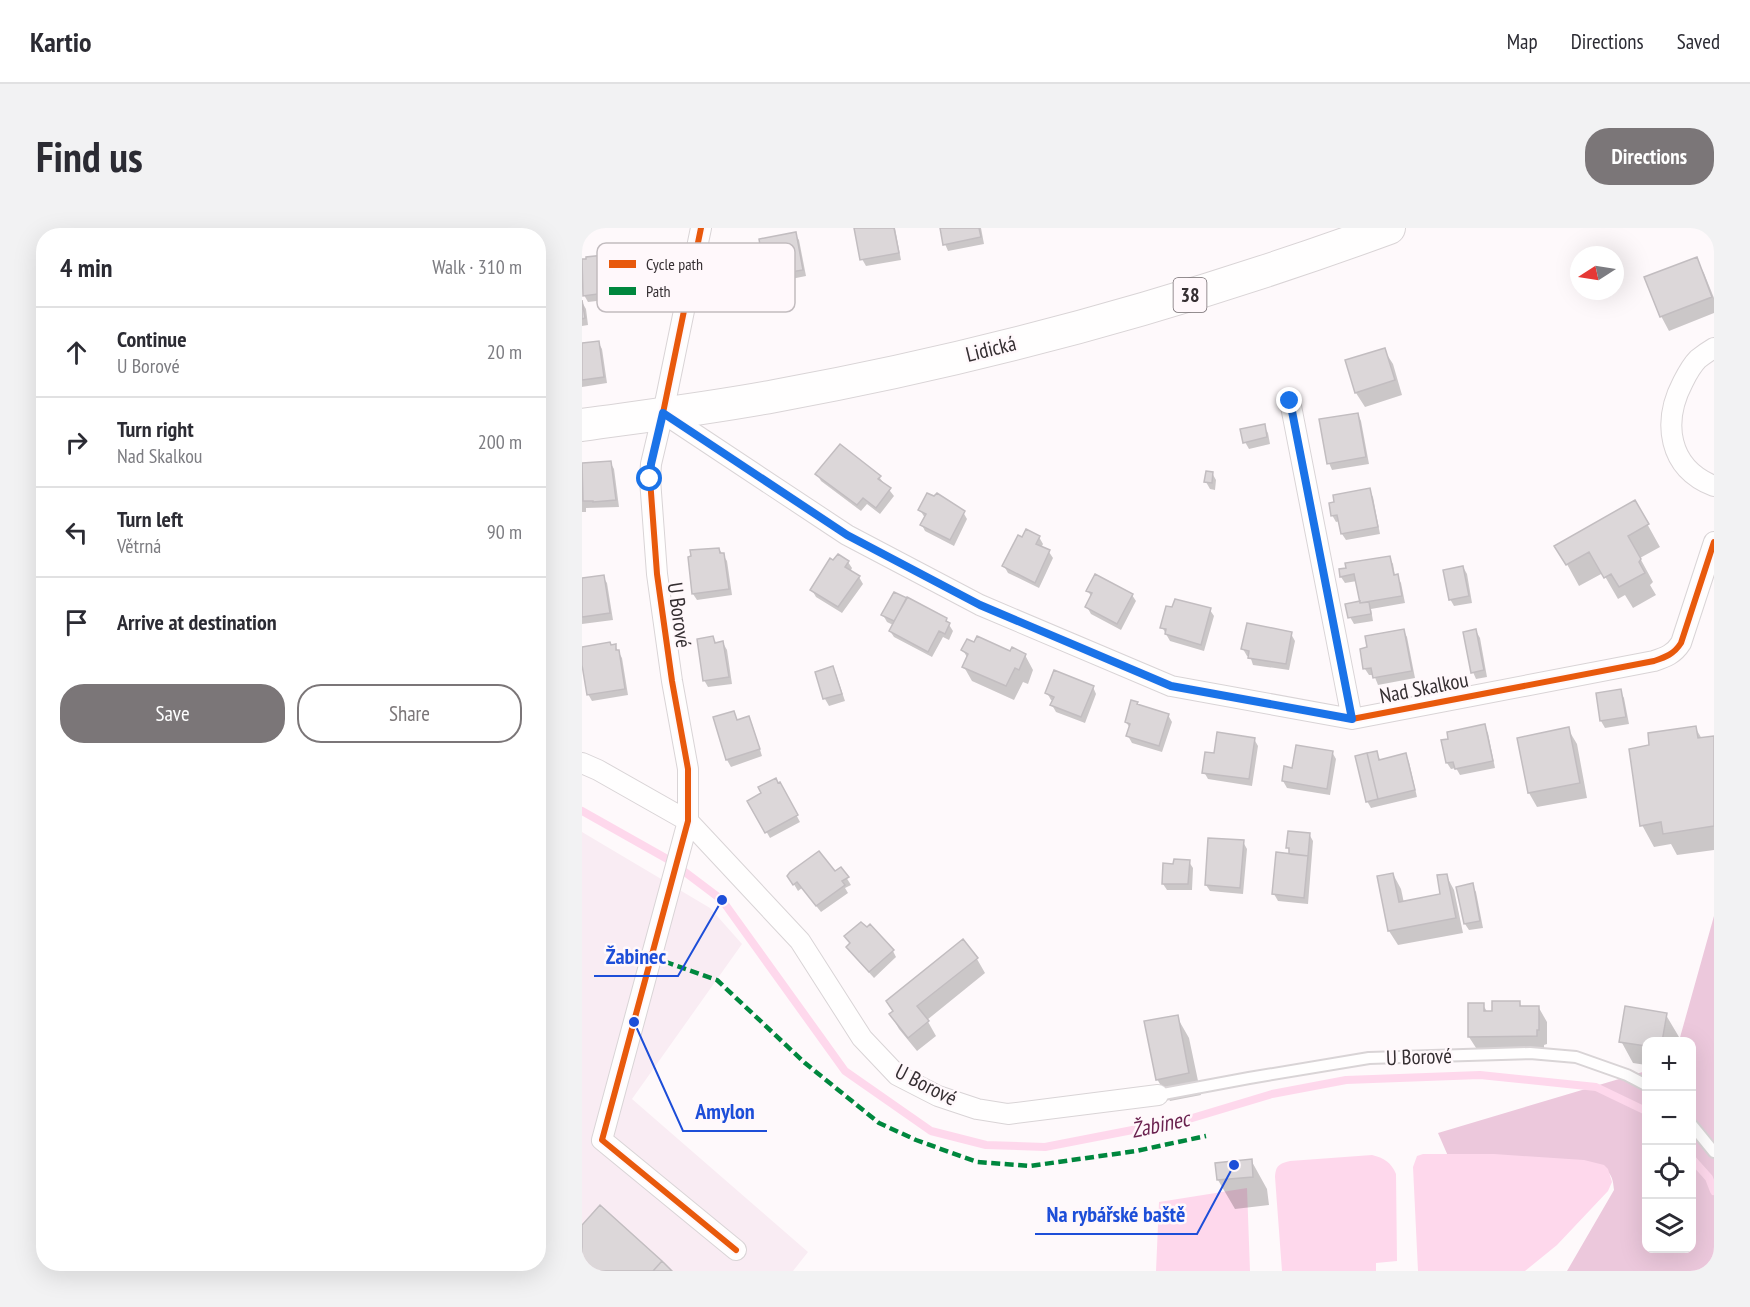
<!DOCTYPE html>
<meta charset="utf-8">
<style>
body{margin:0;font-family:"PT Sans Narrow",sans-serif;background:#f2f2f3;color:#2b2b33}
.controls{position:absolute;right:18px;bottom:18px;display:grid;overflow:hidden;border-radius:12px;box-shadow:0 6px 24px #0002}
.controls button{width:54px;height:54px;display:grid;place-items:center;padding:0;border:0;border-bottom:2px solid #e1e1e2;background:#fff;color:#2b2b33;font:30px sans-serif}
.compass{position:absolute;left:988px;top:18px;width:54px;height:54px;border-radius:50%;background:#fff;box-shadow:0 6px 24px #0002;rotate:258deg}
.stop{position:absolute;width:18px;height:18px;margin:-14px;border:4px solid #1a73e8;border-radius:50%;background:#fff}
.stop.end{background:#1a73e8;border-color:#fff;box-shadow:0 2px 6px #0008}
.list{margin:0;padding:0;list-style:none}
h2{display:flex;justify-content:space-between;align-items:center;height:78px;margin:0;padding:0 24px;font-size:26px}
h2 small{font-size:20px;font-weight:400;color:#7c7c81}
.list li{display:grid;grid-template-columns:39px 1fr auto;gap:18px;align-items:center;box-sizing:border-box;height:90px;padding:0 24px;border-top:2px solid #e1e1e2}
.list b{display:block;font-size:22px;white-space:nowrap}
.list p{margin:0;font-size:20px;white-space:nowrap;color:#7c7c81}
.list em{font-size:20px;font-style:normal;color:#7c7c81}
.actions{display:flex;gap:12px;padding:18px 24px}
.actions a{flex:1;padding:14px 0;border:2px solid #7b7678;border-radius:24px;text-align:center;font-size:21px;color:#7b7678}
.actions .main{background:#7b7678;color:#fff}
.icon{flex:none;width:33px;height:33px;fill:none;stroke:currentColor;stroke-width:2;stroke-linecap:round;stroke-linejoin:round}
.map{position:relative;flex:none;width:1132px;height:1043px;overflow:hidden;border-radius:24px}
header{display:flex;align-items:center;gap:36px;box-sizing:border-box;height:84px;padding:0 30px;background:#fff;border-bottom:2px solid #e1e1e2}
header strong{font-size:28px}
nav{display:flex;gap:33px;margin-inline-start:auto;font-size:21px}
.intro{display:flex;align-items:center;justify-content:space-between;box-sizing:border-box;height:144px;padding:0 36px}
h1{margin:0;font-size:42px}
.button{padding:15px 27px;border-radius:24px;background:#7b7678;color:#fff;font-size:21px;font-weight:700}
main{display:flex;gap:36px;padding:0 36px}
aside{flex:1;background:#fff;border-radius:24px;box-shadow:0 6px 24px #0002}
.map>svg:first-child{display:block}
.built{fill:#f9ecf3}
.forest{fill:#ecc8dc}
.water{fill:#fed8ec}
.shadow{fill:#0003}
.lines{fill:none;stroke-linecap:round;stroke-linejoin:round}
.stream{stroke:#fed8ec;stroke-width:8}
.building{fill:#dcd7d9;stroke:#c2bdc0;stroke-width:1.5}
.service-casing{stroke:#d9d4d6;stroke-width:14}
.minor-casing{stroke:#d9d4d6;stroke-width:22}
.primary-casing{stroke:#d9d4d6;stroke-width:34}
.service{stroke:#fffefe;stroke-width:10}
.minor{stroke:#fffefe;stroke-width:20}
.primary{stroke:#fffefe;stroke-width:32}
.quiet{stroke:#00873e;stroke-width:4.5;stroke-dasharray:9 4.5;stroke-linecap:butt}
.cycleway-casing{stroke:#fff8fb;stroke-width:10}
.cycleway{stroke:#e8590c;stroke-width:6}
.route{stroke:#1a73e8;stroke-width:8}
.labels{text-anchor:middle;stroke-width:5;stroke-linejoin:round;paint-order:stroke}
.shield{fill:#fff8fb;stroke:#726b6e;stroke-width:1.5}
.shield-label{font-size:20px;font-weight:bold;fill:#352f32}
.street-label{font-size:21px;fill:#352f32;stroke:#fff8fb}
.water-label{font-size:22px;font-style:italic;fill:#6b2350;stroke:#fff8fb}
.key{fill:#fff8fb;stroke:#c2bcbf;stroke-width:1.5}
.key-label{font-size:16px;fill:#352f32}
.leader{fill:none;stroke:#1d4ed8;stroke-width:2}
.callout-dot{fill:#1d4ed8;stroke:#fff8fb;stroke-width:2}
.callout-label{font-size:22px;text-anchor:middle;font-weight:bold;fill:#1d4ed8;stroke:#fff8fb;stroke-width:5;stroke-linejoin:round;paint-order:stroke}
</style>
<header>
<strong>Kartio</strong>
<nav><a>Map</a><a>Directions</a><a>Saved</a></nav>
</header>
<div class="intro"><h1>Find us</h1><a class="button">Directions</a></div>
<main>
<aside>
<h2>4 min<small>Walk · 310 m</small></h2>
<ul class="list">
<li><svg class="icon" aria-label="ahead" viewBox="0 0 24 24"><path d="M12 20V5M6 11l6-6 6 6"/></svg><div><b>Continue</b><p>U Borové</p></div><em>20 m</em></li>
<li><svg class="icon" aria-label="right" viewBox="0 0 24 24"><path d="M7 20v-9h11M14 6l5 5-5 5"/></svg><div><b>Turn right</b><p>Nad Skalkou</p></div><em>200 m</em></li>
<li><svg class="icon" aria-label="left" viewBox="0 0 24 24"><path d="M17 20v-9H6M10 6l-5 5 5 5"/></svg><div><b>Turn left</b><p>Větrná</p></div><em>90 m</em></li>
<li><svg class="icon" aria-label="arrive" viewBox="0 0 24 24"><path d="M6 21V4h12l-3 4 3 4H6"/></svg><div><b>Arrive at destination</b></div></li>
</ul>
<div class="actions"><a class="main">Save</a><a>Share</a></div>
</aside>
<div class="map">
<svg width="1132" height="1043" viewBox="0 0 1132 1043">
<rect width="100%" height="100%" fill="#fef9fb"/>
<path class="built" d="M0,604L128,680L160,716L50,871L226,1024L211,1043H0Z"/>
<path class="forest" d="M1132,688V1043H985L1032,962C1031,948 1028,943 1016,937L866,928L856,905L1064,843V1020H1110V814L1097,813Z"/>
<path class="water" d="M841,926H912L1002,932L1022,937L1026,941L1030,954L1026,963L975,1017L943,1043H836L831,939L835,928Z
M790,927C802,930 809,934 814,946L815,1033L794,1035V1043H700L693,949C694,937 697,936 708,933Z
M665,960L668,1043H574L577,974Z"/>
<path class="shadow" d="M274,0H313L319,32L284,38L280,31Z
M360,0H399L402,16L366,23L363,16Z
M213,6L217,12L224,48L189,55L187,50L182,52L178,45L173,19Z
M40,26L44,33L49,69L6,74L2,67L0,33Z
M1114,30L1122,45L1132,70V85L1087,103L1079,88Z
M0,74L4,81L6,97L0,98Z
M16,114L20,121L25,155L0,159V117Z
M802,122L811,136L820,167L783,179L774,165Z
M776,186L779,193L787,236L750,242L747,235Z
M682,198L686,205L688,216L667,221L663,214Z
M28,234L32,241L37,279L4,280V284H0V237Z
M630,245L634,252L633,262L628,261L624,254Z
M235,246L297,249L312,268L298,286L285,276L279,283L239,253Z
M787,262L791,269L798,306L764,312L760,306L758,293L754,294L750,287Z
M1053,274L1078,319L1058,330L1071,354L1068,357L1074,367L1051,380L1043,367L1036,371L1021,345L997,358L975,318Z
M338,282L381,284L385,291L372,318L343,303L340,297L343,290Z
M457,309L461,316L459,320L467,324L471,330L457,360L426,345L422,338L441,311Z
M137,321L145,333L150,367L115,372L111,366Z
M807,329L811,336L813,348H815L819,355L823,375L789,381L791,393L772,396L768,389L765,377L779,374L775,353L763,355L759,349Z
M266,334L270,340L268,344L277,349L281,356L260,385L234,369L230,362Z
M881,339L885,346L890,375L872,378L868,371Z
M21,349L25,355L31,392L0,396V352Z
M506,363L550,367L554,373L539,402L509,386L505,379L510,370Z
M313,366L364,392L371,403L367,412L361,409L350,429L312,409L308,403L311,397L305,394L301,387Z
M628,382L632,388L622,423L588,413L580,399Z
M822,403L825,409L833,450L796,457L792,447H787L783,441Z
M894,403L898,410L905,449L894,451L891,444Z
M709,406L713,413L707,442L671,437L668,428H665L661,421Z
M130,409L135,416L141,415L145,422L150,456L126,459L122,452Z
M33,418L40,430L46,467L10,473L6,466L0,421Z
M381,422L443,427L451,442L446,456L441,454L432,472L390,453L382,439L386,431Z
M250,439L254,446L263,473L247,478L243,471L234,445Z
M511,459L514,466L503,495L474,484L470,477L472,473L469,472L465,465Z
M1038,463L1042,470L1047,496L1023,500L1019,493L1015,466Z
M555,475L556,478L586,487L590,494L580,524L550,515L546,508L548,500L544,494Z
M151,485L156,493L166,490L170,496L180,528L149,539L145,532L132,490Z
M902,498L906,505L913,540L878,547L874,540L869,541L865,535L868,512Z
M1113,499L1120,511L1132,509V622L1095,627L1089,616L1072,619L1060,597L1069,518Z
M986,501L995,516L1005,570L955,579L947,565L936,511Z
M672,511L676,518L670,558L626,551L622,544L633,527Z
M750,524L754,531L748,567L705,560L701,553L711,542Z
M794,525L799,533L824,527L827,534L835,569L789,580L785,573Z
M198,556L218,594L188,610L167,573Z
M727,606L731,613L726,676L696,673L692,666L708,627L706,619Z
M661,614L665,621L661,666L628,663L624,657Z
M607,634L611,640L610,662H585L581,656L593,637Z
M259,641L269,657L263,660L266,665L239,684L220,660L216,663L207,648L253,645Z
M811,646L819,661L822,675L860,667L864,647L872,662L881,705L816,717L807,703Z
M890,657L894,664L901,700L887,702L883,696Z
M264,709L311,723L314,729L292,750L270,726L266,719L269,717Z
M380,713L395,731L403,745L345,792L354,808L335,823L317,801L309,787Z
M937,775L941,780H957L965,794V816L962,817V823H896L887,809L901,777L906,785Z
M1084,787L1097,809L1096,814H1064V837L1051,835L1039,813Z
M595,789L607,810L619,867L588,873L575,851Z
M669,932L685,961L687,977L653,981L636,952Z"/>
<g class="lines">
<path class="stream" d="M0,583L87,632L140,672L263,843L349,903L404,917L463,919L607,891L690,866L764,852L898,847L1014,859L1064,883
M1110,931L1127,950L1132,963"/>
</g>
<path class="building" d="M272,0H312L317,25L278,32Z
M358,0H397L399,9L361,17Z
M214,4L221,42L184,48L183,44L176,45L172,18L178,17L177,11Z
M41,25L46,62L1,68L0,31H4V29Z
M1115,29L1130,69L1078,89L1062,49Z
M0,72L3,90L0,91Z
M17,113L22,149L0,152V115Z
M803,120L813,152L773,165L763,132Z
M776,185L784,229L745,236L737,191Z
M683,196L685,209L661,215L658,201Z
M258,216L299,248L296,251L309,260L294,280L281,270L275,277L233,246Z
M29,233L34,272L11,274V273H1L0,235Z
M624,243L631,244L630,255L622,254Z
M788,260L796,299L759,306L755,287L749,288L747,275L752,274L751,267Z
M345,265L352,268L355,265L383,283L368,312L338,297L344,286L336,282Z
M1053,272L1067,296L1046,308L1059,331L1057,334L1063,345L1037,359L1029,346L1022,350L1007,324L984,337L972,318Z
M444,301L458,308L454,316L468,322L453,355L420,338L436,307L440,309Z
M137,320L138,325H142L147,361L110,366L106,329L109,328L108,322Z
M256,326L267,333L263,339L278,348L256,379L228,362L248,330L251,332Z
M808,328L812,347L816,346L820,368L778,375L772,346L758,349L757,341L764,340L763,335Z
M881,338L887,368L867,372L861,342Z
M513,346L551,366L535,396L503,379L510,365L504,363Z
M22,347L28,385L0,389V350Z
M312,364L325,370L312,393L299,387Z
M325,369L365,390L364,393L368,395L363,406L357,403L346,424L307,403Z
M593,371L629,380L619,417L583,406L584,401L578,400L584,378L590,379Z
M778,373V375L787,374L789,386L766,390L763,376Z
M665,395L710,404L704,436L666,430L667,423L659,421Z
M822,401L830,443L791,450L789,440L781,441L778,421L785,419L783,408Z
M894,401L902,442L889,445L881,404Z
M131,408L133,415L141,413L147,449L121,453L115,411Z
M395,408L428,423L430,419L444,426L437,442L433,440L424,458L380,439L386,426L379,422L385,411L392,414Z
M28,414L29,417L34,416V422H37L43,461L5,467L0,437V419Z
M251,438L260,466L241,471L233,444Z
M472,442L512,458L499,489L468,477L472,469L463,465Z
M1039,461L1044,489L1018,493L1014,465Z
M549,472L556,474L555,476L587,486L577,518L544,508L548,496L543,494Z
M152,483L155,492L167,488L178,521L144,532L131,489Z
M903,496L911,533L873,541L871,534L864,535L859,512L866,511L865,504Z
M1114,498L1116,510L1132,508V598L1081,606L1079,594L1058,598L1047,521L1067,517L1066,505Z
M987,499L998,555L946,565L935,510Z
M635,504L673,510L667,551L620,545L623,524L632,525Z
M714,517L751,523L745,561L700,553L702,538L710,540Z
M795,523L797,532L824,525L833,562L796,571L785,525Z
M785,525L796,571L784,574L773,528Z
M194,550L196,555L198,554L216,587L183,605L165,573L179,565L176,559Z
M706,603L728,605L726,628L707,626V620H704Z
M626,610L662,612L658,660L623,657Z
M237,623L253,643L259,639L267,649L260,653L263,657L234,678L215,654L211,657L205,648L208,644Z
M694,624L726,628L722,670L690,666Z
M592,631L608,632L606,656H580L581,635L591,636Z
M811,645L817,674L858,666L855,647L865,646L874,690L806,703L795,648Z
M891,655L898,693L882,696L874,659Z
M279,694L285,699L288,696L312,722L287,744L264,719L268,715L262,708Z
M381,711L396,730L335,778L347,793L326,810L307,786L311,783L304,773Z
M910,773H938V778H957V802H955V808L886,809V775H902V783H910Z
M1043,778L1085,785L1080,814H1064V818L1037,814Z
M596,787L607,845L574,852L562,793Z
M670,931L671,949L635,952L633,935Z
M18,977L80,1033L71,1043H4L0,1039V997Z
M80,1033L90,1043H71Z"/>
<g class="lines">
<g class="service-casing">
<path id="service" d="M576,867L667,850L787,830L948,825L994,829L1045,847L1064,857
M1110,897L1132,924"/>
</g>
<g class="minor-casing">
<path id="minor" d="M119,0L81,185L69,236L68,251L75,346L90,453L106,541V593L20,912L154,1022
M1132,120C1127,123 1121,127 1116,131C1110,137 1105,146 1101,154C1080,194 1086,240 1132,258
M708,173L770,491
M81,185L265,307L398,377L589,458L770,491L1072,433C1084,429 1092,426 1099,415L1132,314
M0,535L16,542L106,593L218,713L280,810L315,847L356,868L395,881L426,886L576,867"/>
</g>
<g class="primary-casing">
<path id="primary" d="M0,197C64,188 129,180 193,168C402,130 608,73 807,0"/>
</g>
<use href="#service" class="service"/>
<use href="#minor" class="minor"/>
<use href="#primary" class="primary"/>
<path class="quiet" d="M70,729L135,752L223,835L297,895L334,912L395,934L448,938L554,923L624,908"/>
<g class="cycleway-casing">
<path id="cycleway" d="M119,0L81,185L69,236L68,251L75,346L90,453L106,541V593L20,912L154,1022
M81,185L265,307L398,377L589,458L770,491L1072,433C1084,429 1092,426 1099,415L1132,314"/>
</g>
<use href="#cycleway" class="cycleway"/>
</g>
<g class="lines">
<path class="route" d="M68,251L69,236L81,185L265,307L398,377L589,458L770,491L708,173"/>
</g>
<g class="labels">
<rect class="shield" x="591.5" y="50" width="33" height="34" rx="4.5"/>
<g class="shield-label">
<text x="608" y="74">38</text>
</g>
<g class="street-label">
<text transform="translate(409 121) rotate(-14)" y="7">Lidická</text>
<text transform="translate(97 387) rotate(82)" y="7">U Borové</text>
<text transform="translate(842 460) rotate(-11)" y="7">Nad Skalkou</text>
<text transform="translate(837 829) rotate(-2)" y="7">U Borové</text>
<text transform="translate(344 857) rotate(27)" y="7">U Borové</text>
</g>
<g class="water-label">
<text transform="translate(578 896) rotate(-12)" y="8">Žabinec</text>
</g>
</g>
<rect x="15" y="15" width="198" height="69" rx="9" class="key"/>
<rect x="27" y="32" width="27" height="8" fill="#e8590c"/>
<rect x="27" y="59" width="27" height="8" fill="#00873e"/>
<g class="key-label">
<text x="64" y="42">Cycle path</text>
<text x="64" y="69">Path</text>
</g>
<path class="leader" d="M140 672L96 748H12M52 794L101 903H185M652 937L615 1006H453"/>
<g class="callout-dot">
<circle cx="140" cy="672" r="6"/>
<circle cx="52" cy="794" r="6"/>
<circle cx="652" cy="937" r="6"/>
</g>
<g class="callout-label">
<text x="54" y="736">Žabinec</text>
<text x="143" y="891">Amylon</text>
<text x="534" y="994">Na rybářské baště</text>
</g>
</svg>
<div class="controls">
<button>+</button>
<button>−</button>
<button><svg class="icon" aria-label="locate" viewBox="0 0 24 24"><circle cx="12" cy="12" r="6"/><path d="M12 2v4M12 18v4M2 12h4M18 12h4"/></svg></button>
<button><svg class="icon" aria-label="layers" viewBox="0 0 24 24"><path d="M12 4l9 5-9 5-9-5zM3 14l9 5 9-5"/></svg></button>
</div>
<svg class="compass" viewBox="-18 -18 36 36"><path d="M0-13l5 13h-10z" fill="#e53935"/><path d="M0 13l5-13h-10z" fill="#7c7c81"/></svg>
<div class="stop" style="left:68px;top:251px"></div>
<div class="stop end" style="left:708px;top:173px"></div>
</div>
</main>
